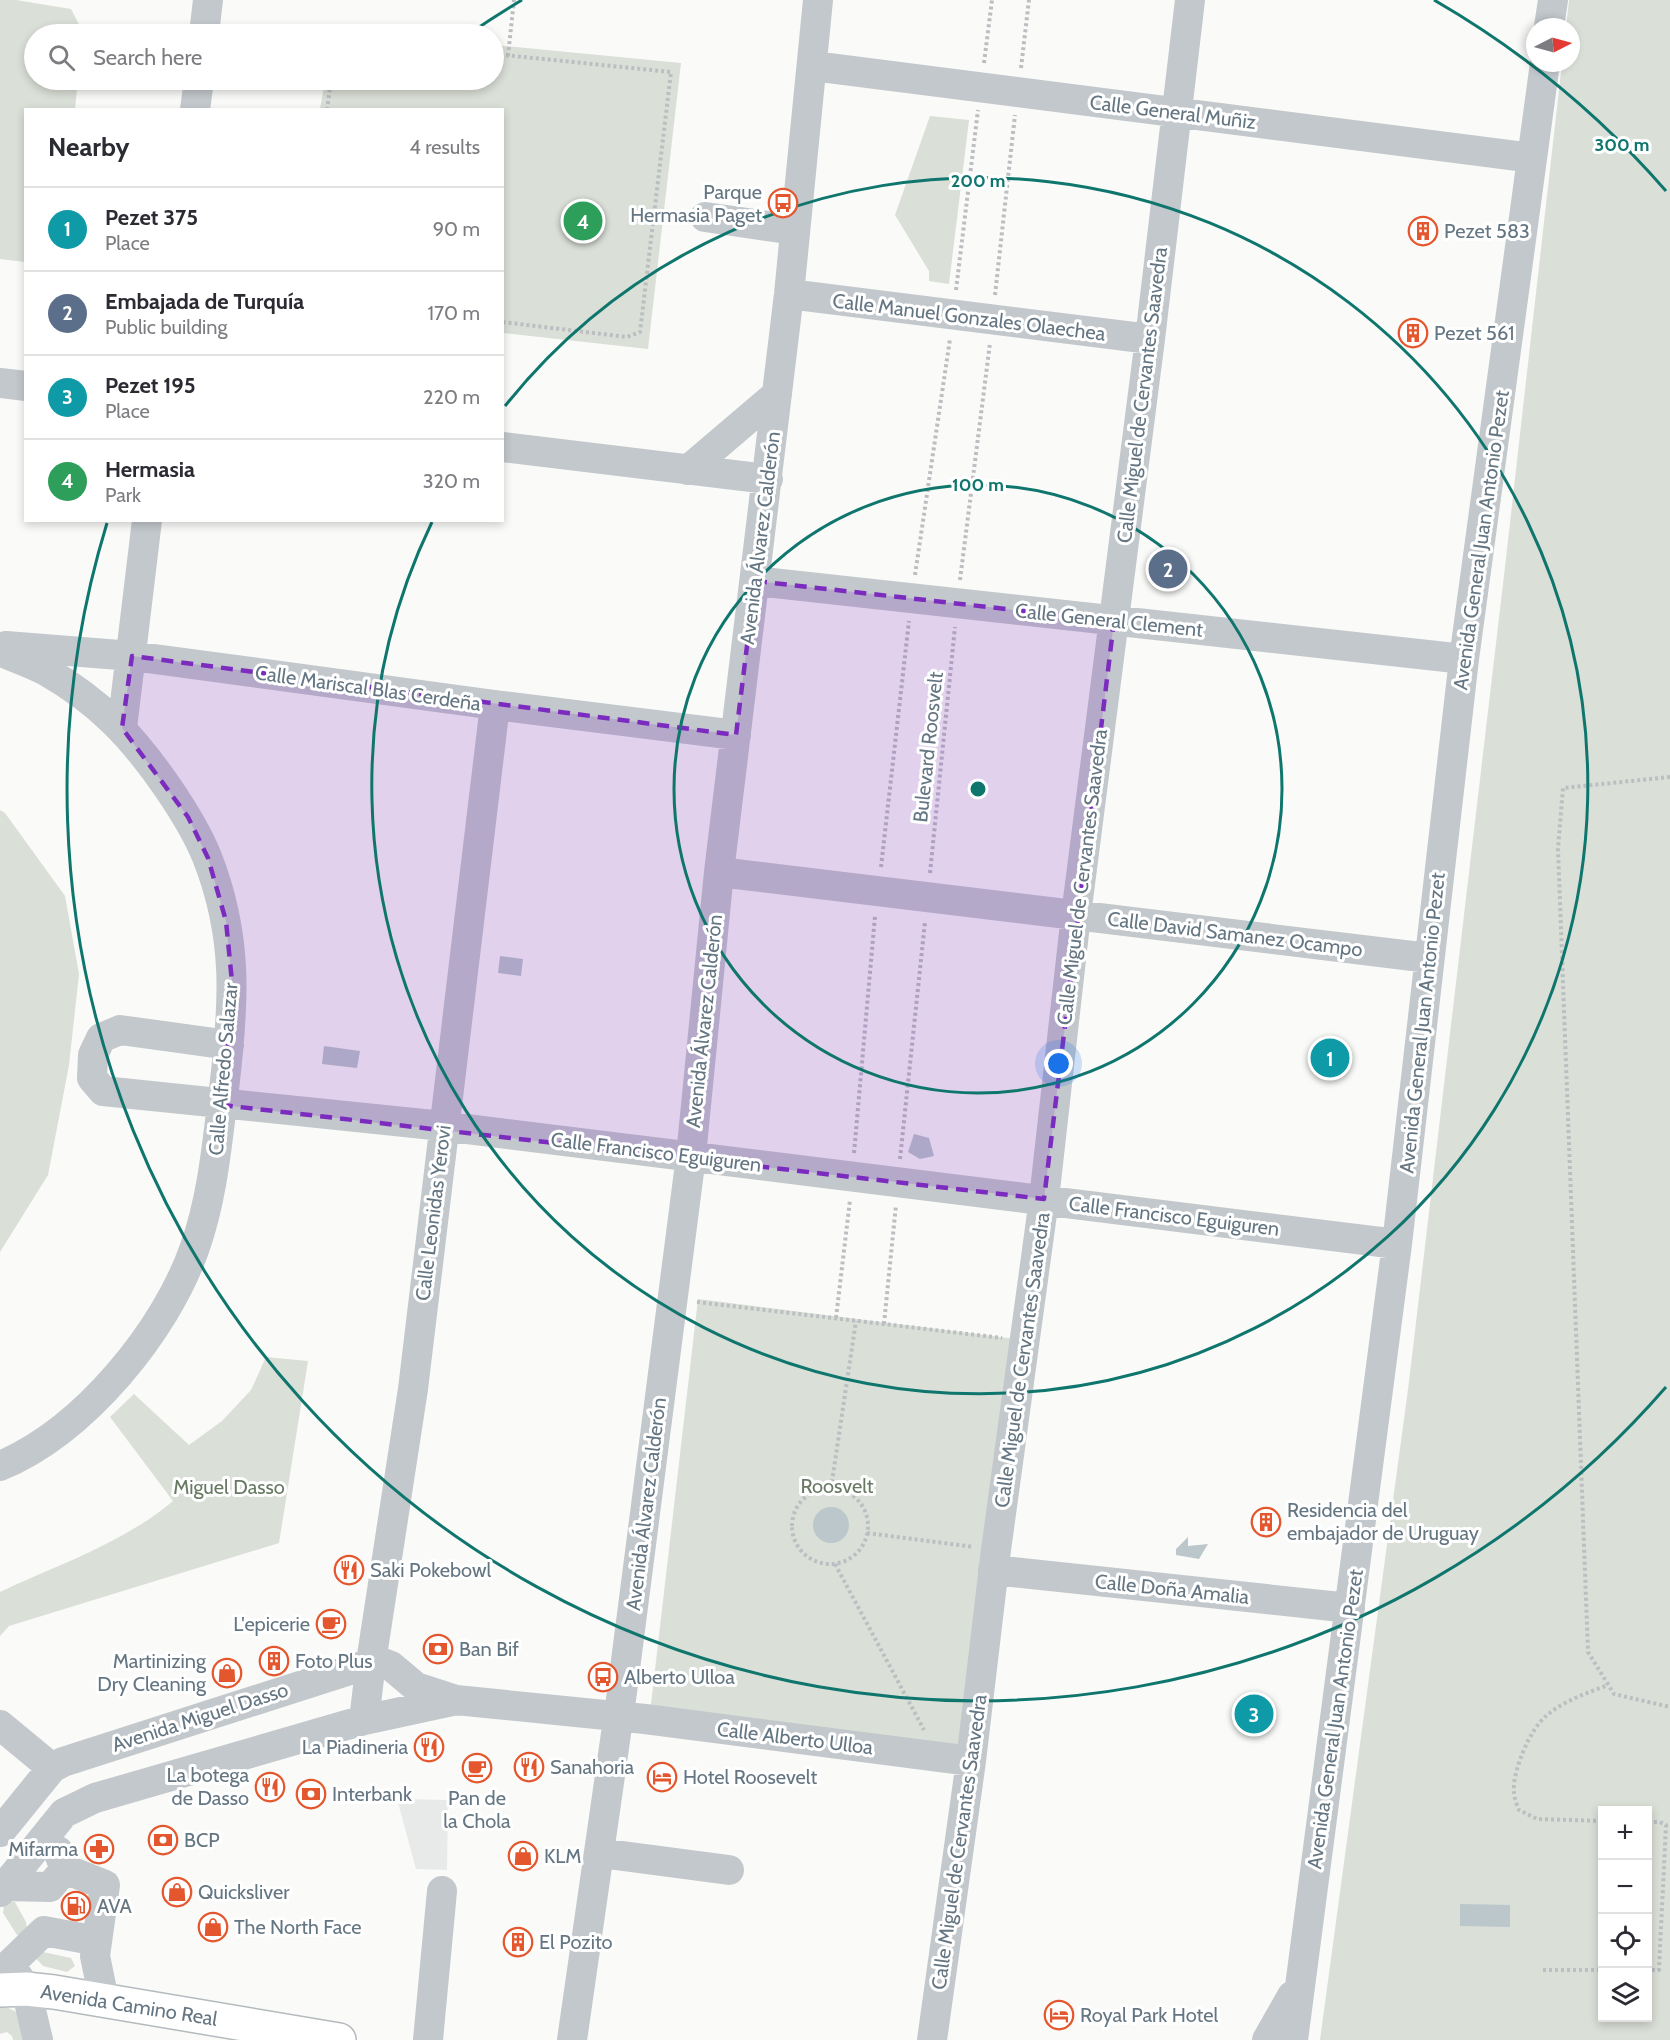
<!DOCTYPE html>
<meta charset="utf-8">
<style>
body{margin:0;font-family:Cabin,sans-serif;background:#f7f7f7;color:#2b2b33}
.controls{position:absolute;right:18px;bottom:18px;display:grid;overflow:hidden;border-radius:0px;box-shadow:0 3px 9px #0003}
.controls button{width:54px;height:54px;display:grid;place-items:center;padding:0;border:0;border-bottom:2px solid #e1e1e2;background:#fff;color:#2b2b33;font:30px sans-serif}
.compass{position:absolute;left:1526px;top:18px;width:54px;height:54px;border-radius:50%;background:#fff;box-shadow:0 3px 9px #0003;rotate:84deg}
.you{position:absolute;left:1059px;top:1064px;width:21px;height:21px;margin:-15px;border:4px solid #fff;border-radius:50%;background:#1a73e8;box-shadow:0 0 0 9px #1a73e833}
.badge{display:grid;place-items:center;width:39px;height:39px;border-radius:50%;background:#e4572e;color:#fff;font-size:20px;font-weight:700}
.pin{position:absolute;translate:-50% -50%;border:3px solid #fff;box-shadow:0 2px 6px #0006}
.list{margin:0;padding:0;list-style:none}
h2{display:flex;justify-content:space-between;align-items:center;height:78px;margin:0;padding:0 24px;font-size:26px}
h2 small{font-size:20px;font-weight:400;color:#7c7c81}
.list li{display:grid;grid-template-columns:39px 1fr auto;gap:18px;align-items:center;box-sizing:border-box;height:84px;padding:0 24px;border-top:2px solid #e1e1e2}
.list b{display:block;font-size:22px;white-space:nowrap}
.list p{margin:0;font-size:20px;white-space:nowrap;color:#7c7c81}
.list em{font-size:20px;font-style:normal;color:#7c7c81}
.icon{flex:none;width:33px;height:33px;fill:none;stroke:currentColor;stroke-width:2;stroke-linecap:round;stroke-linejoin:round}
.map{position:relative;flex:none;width:1670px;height:2040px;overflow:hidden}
.search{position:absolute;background:#fff;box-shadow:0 3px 9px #0003;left:24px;top:24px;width:480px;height:66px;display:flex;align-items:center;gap:15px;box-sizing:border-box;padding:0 21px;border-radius:33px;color:#7c7c81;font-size:22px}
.panel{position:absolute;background:#fff;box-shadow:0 3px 9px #0003;left:24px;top:108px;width:480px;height:414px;border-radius:0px}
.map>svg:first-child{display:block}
.built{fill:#e8e9e9}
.green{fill:#dadfd7;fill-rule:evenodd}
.water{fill:#bbc7cb}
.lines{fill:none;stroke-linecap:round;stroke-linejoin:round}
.major-casing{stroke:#b5babe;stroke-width:36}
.path{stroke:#bbbfc2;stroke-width:4;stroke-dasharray:3 3;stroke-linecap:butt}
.minor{stroke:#c3c8cc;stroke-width:30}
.major{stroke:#fff;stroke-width:33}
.marked{fill:#7b2cbf;fill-opacity:0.2;stroke:#7b2cbf;stroke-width:4.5;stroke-dasharray:12 8;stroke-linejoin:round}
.ring{fill:none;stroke:#0f766e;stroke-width:3}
.labels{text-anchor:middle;stroke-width:6;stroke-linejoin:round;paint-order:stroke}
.street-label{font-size:20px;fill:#657683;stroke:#fff}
.poi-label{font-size:20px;fill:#657683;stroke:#fff;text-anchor:start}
.park-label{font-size:20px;fill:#687a64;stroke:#fff}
.centre{fill:#0f766e;stroke:#fff;stroke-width:3}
.ring-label{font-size:18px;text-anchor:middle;font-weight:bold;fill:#0f766e;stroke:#fff;stroke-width:6;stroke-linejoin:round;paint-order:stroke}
</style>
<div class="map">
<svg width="1670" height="2040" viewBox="0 0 1670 2040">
<rect width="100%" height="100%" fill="#fafaf8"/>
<path class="built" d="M397,1799L448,1800L447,1870L416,1869Z"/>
<path class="green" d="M0,0H16L71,9L83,32V34H34V80H78L75,109L26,110L25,262L0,259Z
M1569,0H1670V2040H1320L1409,1382L1505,567L1562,63H1571V27H1566ZM1602,1810H1648V2018H1602Z
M494,45L681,63L648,349L503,333L502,110L320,109L325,80H494Z
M930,116L969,120L949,284L929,281V271L895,215Z
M0,810L5,813L65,896L79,974L69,1065L48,1175L0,1252Z
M698,1299L1016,1339L964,1752L650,1713Z
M266,1357L308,1361L279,1543L9,1626L0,1636V1592C59,1564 122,1544 173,1501L110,1417L134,1394L189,1445L222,1421L251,1390Z
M8,1901L15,1902L26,1922L27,1930L22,1936L17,1935L3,1913L4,1905Z
M43,1952L71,1958L75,1966L67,1972L43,1966L34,1956Z
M0,2006C22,2010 24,2020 30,2040H13L12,2036L7,2032L0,2034Z"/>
<path class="water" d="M500,956L523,959L521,976L498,973Z
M324,1046L360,1051L357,1068L322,1064Z
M914,1134L929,1138L934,1156L920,1159L908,1152Z
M813 1525a18 18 0 1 1 36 0a18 18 0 1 1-36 0Z
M1188,1537V1546L1208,1544L1199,1559L1176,1555V1549Z
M1460,1904L1510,1905V1927L1460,1926Z"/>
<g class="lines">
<g class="major-casing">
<path id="major" d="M0,1990L26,1989L54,1992L339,2040"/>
</g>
<path class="path" d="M494,54L671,72L640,332L627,337L502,322
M508,56L514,0
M984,63L992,0
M1021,68L1029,0
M327,110L331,80
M654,211L683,215
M956,290L978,110
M995,295L1015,115
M915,575L950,339
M960,580L990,343
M1670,777L1563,788L1558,849L1588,1652L1614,1694L1670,1707
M881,867L909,621
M930,873L955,627
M854,1153L875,916
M900,1159L925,922
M697,1302L1002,1338
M836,1318L850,1200
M884,1324L896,1205
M792 1526a38 38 0 1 1 76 0a38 38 0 1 1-76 0Z
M831,1488L856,1321
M867,1533L974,1547
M835,1564L924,1730
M1602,1821L1537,1819L1519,1810C1517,1805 1514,1798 1514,1792C1512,1772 1530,1729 1546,1716C1563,1701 1587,1693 1608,1685
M1648,1822H1660L1666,1825L1659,1970H1648
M1543,1970H1602"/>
<path class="minor" d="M1549,27L1553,0
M204,34L208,0
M813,66L1532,158
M195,110L199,80
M705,217L795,230
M789,294L1150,339
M0,383L26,386
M502,447L768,479
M688,470L777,394
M755,581L1464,659
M6,646L132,656L495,705L736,735
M0,651C15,658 31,663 46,671C100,702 133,737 168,788C183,810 197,832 207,857C239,938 234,1005 224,1089C217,1142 213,1196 195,1247C166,1331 84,1431 0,1466
M122,728L147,520
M719,872L1429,958
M229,1045L120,1030L101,1038L93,1055L92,1078L103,1091L443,1126L1397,1244
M993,1570L1350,1608
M364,1720L371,1662L413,1389L495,705
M0,1725L52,1768
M0,1832L52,1768L63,1762L378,1661L391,1666L416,1687L456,1700L645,1719L971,1761
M600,1853L729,1870
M65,1869L105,1885L95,1956L104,2000
M5,1886L50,1887L65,1869L58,1851
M0,1892L64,1813L95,1798L364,1720L452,1701
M10,1964L44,1931L97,1941
M14,1970L26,1989L38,2040
M428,2040L442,1891
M572,2040L622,1692L691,1156L719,872L789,294L818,0
M932,2040L971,1761L996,1550L1044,1199L1076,915L1150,339L1190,0
M1267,2040L1292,1996
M1293,2040L1397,1244L1464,659L1545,63"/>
<use href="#major" class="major"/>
</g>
<path class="marked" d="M755,581L1114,621L1044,1199L222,1105L233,992L226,921L208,858L188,817L122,728L132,656L736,735Z"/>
<g class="ring">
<circle cx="978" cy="789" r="304"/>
<path d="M505 406A608 608 0 1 1 432 522"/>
<path d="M1666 1387A911 911 0 0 1 107 523M469 34A911 911 0 0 1 522 0M1434 0A911 911 0 0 1 1666 191"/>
</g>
<defs>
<g id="bus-ring" transform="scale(1.5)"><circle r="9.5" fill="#fff" stroke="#e4572e" stroke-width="1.5"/><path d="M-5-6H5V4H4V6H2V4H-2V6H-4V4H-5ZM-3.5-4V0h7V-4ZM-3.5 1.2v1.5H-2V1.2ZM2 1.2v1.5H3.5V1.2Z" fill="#e4572e"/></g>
<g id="building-ring" transform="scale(1.5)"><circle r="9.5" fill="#fff" stroke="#e4572e" stroke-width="1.5"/><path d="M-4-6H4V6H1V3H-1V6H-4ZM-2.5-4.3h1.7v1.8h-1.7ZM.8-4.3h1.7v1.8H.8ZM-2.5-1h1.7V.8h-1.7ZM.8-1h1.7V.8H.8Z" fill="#e4572e"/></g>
<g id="restaurant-ring" transform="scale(1.5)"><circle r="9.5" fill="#fff" stroke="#e4572e" stroke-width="1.5"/><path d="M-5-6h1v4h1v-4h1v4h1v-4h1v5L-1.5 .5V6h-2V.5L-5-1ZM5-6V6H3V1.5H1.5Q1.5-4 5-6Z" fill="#e4572e"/></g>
<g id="cafe-ring" transform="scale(1.5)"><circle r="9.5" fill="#fff" stroke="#e4572e" stroke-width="1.5"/><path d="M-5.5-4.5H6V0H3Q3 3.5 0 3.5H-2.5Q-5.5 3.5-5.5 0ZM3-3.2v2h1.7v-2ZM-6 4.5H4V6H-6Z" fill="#e4572e"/></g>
<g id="bank-ring" transform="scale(1.5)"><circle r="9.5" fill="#fff" stroke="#e4572e" stroke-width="1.5"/><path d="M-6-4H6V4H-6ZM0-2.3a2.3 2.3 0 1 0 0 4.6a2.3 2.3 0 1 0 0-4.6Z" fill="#e4572e"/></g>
<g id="shop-ring" transform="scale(1.5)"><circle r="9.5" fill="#fff" stroke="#e4572e" stroke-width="1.5"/><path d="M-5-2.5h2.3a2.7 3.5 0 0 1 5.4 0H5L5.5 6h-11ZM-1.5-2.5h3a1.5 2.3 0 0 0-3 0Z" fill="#e4572e"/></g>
<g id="hotel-ring" transform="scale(1.5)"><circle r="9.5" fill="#fff" stroke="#e4572e" stroke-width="1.5"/><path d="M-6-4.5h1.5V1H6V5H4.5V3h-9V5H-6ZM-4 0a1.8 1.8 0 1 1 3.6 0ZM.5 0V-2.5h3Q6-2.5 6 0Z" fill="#e4572e"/></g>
<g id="pharmacy-ring" transform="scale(1.5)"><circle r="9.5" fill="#fff" stroke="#e4572e" stroke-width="1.5"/><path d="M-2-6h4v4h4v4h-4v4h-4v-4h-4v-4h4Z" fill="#e4572e"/></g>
<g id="fuel-ring" transform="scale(1.5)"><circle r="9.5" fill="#fff" stroke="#e4572e" stroke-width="1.5"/><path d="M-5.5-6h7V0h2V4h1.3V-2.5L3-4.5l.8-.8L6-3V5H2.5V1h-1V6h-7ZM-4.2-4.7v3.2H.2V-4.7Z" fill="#e4572e"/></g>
</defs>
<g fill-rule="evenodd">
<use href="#bus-ring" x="783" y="203"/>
<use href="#building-ring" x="1423" y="231"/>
<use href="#building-ring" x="1413" y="333"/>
<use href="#building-ring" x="1266" y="1522"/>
<use href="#restaurant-ring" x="349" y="1570"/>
<use href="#cafe-ring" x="331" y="1624"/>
<use href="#bank-ring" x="438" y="1649"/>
<use href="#building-ring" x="274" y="1661"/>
<use href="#shop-ring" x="227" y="1673"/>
<use href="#bus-ring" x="603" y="1677"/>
<use href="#restaurant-ring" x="429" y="1747"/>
<use href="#restaurant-ring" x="529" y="1767"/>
<use href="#cafe-ring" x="477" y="1768"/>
<use href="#hotel-ring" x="662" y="1777"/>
<use href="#restaurant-ring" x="270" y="1787"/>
<use href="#bank-ring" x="311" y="1794"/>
<use href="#bank-ring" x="163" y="1840"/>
<use href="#pharmacy-ring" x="99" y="1849"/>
<use href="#shop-ring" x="523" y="1856"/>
<use href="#shop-ring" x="177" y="1892"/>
<use href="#fuel-ring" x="76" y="1906"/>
<use href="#shop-ring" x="213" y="1927"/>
<use href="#building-ring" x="518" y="1942"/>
<use href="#hotel-ring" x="1059" y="2015"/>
</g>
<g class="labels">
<g class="street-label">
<text transform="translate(1173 112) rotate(7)" y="7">Calle General Muñiz</text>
<text transform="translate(969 317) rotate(7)" y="7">Calle Manuel Gonzales Olaechea</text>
<text transform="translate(1142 395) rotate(-83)" y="7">Calle Miguel de Cervantes Saavedra</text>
<text transform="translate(760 538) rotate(-83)" y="7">Avenida Álvarez Calderón</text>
<text transform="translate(1481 540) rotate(-82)" y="7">Avenida General Juan Antonio Pezet</text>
<text transform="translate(1109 620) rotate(6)" y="7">Calle General Clement</text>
<text transform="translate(368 688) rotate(8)" y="7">Calle Mariscal Blas Cerdeña</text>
<text transform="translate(928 747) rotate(-84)" y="7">Bulevard Roosvelt</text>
<text transform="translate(1082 877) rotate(-83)" y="7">Calle Miguel de Cervantes Saavedra</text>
<text transform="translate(1235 934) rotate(7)" y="7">Calle David Samanez Ocampo</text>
<text transform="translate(704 1021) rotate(-84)" y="7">Avenida Álvarez Calderón</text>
<text transform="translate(1422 1023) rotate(-84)" y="7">Avenida General Juan Antonio Pezet</text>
<text transform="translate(223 1069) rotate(-85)" y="7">Calle Alfredo Salazar</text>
<text transform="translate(656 1152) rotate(7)" y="7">Calle Francisco Eguiguren</text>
<text transform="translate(433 1213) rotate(-83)" y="7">Calle Leonidas Yerovi</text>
<text transform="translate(1174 1216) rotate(7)" y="7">Calle Francisco Eguiguren</text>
<text transform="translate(1022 1360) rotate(-82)" y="7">Calle Miguel de Cervantes Saavedra</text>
<text transform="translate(646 1504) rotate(-83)" y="7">Avenida Álvarez Calderón</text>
<text transform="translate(1172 1589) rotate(6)" y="7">Calle Doña Amalia</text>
<text transform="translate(200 1717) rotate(-18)" y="7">Avenida Miguel Dasso</text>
<text transform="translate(1335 1719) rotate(-82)" y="7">Avenida General Juan Antonio Pezet</text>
<text transform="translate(795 1738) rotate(7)" y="7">Calle Alberto Ulloa</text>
<text transform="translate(959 1842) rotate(-82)" y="7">Calle Miguel de Cervantes Saavedra</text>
<text transform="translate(129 2005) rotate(9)" y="7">Avenida Camino Real</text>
</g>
<g class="poi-label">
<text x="762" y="199" text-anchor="end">Parque<tspan x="762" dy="23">Hermasia Paget</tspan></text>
<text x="1444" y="238">Pezet 583</text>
<text x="1434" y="340">Pezet 561</text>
<text x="1287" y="1517">Residencia del<tspan x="1287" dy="23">embajador de Uruguay</tspan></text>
<text x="370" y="1577">Saki Pokebowl</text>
<text x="310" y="1631" text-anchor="end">L'epicerie</text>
<text x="459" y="1656">Ban Bif</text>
<text x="206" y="1668" text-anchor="end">Martinizing<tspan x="206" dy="23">Dry Cleaning</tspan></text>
<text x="295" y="1668">Foto Plus</text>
<text x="624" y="1684">Alberto Ulloa</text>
<text x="408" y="1754" text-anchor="end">La Piadineria</text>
<text x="550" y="1774">Sanahoria</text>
<text x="249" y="1782" text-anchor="end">La botega<tspan x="249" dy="23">de Dasso</tspan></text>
<text x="683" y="1784">Hotel Roosevelt</text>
<text x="332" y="1801">Interbank</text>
<text x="477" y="1805" text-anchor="middle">Pan de<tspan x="477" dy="23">la Chola</tspan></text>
<text x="184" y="1847">BCP</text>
<text x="78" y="1856" text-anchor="end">Mifarma</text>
<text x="544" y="1863">KLM</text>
<text x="198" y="1899">Quicksliver</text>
<text x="97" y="1913">AVA</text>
<text x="234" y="1934">The North Face</text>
<text x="539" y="1949">El Pozito</text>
<text x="1080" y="2022">Royal Park Hotel</text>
</g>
<g class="park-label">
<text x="837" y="1493">Roosvelt</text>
<text x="229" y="1494">Miguel Dasso</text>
</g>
</g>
<circle cx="978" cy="789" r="9" class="centre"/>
<g class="ring-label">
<text x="1622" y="151">300 m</text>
<text x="978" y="187">200 m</text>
<text x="978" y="491">100 m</text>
</g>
</svg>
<div class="controls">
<button>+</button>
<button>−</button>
<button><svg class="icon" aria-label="locate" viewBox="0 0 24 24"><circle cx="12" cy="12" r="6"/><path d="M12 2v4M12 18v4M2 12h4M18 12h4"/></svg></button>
<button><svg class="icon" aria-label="layers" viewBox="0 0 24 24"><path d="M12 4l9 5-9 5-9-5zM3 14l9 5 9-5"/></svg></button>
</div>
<svg class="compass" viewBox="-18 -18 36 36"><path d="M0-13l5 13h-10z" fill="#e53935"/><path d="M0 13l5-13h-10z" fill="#7c7c81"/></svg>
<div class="you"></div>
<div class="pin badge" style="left:1330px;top:1058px;background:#0f9aa8">1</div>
<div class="pin badge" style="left:1168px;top:569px;background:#5c6f8a">2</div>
<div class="pin badge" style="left:1254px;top:1714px;background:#0f9aa8">3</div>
<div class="pin badge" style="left:583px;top:221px;background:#2e9e5b">4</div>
<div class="search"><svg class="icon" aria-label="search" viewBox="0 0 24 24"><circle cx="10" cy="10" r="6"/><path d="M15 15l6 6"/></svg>Search here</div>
<section class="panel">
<h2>Nearby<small>4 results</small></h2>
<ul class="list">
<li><span class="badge" style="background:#0f9aa8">1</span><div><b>Pezet 375</b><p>Place</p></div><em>90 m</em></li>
<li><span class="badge" style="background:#5c6f8a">2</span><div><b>Embajada de Turquía</b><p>Public building</p></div><em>170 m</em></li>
<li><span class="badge" style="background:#0f9aa8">3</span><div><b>Pezet 195</b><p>Place</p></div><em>220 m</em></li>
<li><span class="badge" style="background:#2e9e5b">4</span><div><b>Hermasia</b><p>Park</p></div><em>320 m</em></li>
</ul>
</section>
</div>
